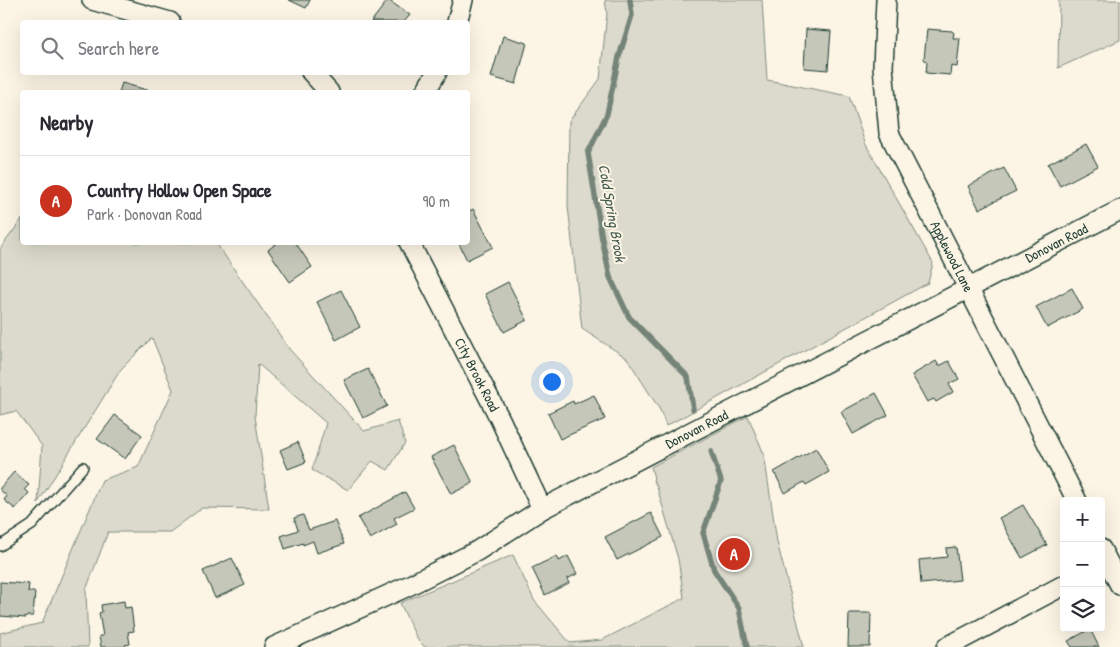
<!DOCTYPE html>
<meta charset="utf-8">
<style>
body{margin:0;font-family:"Patrick Hand",sans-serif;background:#f2f2f3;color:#2b2b33}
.controls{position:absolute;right:15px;bottom:15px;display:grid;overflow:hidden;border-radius:5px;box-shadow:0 5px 20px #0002}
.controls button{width:45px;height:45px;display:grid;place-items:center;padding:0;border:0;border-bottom:1px solid #e1e1e2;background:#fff;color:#2b2b33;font:25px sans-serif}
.you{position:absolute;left:551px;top:381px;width:18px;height:18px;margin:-12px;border:4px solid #fff;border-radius:50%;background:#1a73e8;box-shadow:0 0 0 8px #1a73e833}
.badge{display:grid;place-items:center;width:32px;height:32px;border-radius:50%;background:#c8321e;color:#fff;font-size:16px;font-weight:700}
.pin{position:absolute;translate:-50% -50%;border:2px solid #fff;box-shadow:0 1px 5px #0006}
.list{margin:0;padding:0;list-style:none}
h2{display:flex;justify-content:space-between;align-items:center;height:65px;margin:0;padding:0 20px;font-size:21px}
h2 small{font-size:16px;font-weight:400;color:#7c7c81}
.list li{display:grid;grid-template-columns:32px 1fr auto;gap:15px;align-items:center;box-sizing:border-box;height:90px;padding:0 20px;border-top:1px solid #e1e1e2}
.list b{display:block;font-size:19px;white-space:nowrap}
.list p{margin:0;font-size:16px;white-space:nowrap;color:#7c7c81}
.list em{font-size:16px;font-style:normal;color:#7c7c81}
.icon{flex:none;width:28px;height:28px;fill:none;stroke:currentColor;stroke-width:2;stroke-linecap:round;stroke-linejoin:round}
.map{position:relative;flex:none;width:1120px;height:647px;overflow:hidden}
.search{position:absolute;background:#fff;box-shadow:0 5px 20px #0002;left:20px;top:20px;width:450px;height:55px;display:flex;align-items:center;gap:12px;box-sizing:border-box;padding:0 18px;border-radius:5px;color:#7c7c81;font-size:19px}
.panel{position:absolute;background:#fff;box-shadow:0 5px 20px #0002;left:20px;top:90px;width:450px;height:155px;border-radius:5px}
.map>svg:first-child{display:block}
.green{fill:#dcdacc;stroke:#7e8c80}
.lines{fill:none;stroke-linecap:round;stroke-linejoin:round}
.stream{stroke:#758479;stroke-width:5.5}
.building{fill:#c5c7b9;stroke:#1f3d34}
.lane-casing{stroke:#1f3d34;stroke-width:12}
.street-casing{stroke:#1f3d34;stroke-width:22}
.lane{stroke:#fcf5e5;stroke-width:9}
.street{stroke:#fcf5e5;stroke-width:19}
.labels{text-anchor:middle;stroke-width:4;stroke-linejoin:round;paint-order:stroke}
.street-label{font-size:14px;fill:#1f3d34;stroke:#fcf5e5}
.water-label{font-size:15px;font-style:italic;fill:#435a51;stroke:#fcf5e5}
</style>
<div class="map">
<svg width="1120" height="647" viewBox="0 0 1120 647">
<rect width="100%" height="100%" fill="#fcf5e5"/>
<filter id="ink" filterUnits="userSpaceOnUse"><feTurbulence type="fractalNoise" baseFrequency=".02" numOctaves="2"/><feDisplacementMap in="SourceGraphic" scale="10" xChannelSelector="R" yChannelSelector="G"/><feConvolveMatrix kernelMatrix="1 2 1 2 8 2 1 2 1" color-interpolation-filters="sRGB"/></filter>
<g filter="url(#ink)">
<path class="green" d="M605,0H762L767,80L849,96L865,143L933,263L928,283L666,426L660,410L627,358L582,329L568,206L569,121L600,79L607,13Z
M1059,0H1120V40L1058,68Z
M22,219V242L216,243L290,350L364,431L398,421L405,443L388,470L372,461L348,490L312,470L326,423L258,364L255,416L269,509L202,508L170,532H108L86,590L88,647H0V633L42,623L102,480L138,467L173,390L152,338L121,369L38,503L42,446L16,411L0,415V249Z
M748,416L764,454L777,542L804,647H425L417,639L400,603L513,555L534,600L570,643L602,640L684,598L678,559L657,487L653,479L654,478L651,467Z"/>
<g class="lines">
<path class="stream" d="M630,0L632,15L619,57L607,114L588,153L602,239L610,277L629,317L688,377L693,409
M711,451L721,481L703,533L714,570L739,608L747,647"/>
</g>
<path class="building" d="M289,0H310L306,8Z
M388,0L410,15L404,22H371Z
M806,29L831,31L828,70L804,68Z
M927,29L952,31L954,33L953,38H960L957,67L951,66L950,75L926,73L927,62L924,59Z
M503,36L527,43L516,84L491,77Z
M122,83L154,92H119Z
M1086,144L1098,166L1060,186L1048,164Z
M1004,168L1016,191L979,209L968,186Z
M473,209L493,247L467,260L458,242H468V212Z
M278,242H295L312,267L290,282L268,250Z
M508,282L527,320L504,332L485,294Z
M1072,288L1083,309L1047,328L1036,307Z
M341,290L360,327L336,340L317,302Z
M936,361L939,366L949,361L959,379L949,384L953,392L936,402L934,399L927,402L912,375Z
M368,369L387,406L363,418L344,380Z
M876,393L888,415L853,434L841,412Z
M594,395L605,419L560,439L548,413L573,401L574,404Z
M115,415L142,435L125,459L97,439Z
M298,442L306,462L288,469L280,450Z
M454,445L473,483L451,494L431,457Z
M816,448L829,472L806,485L804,482L785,493L774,472Z
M14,472L29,485L25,489L29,493L15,509L4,500L7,496L0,490V488Z
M405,492L414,508L394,518L397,524L370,539L358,518Z
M1023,505L1047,545L1022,558L999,518Z
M651,513L663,537L617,560L605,537Z
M303,515L309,530L335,521L344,544L317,553L313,541L303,545V543L285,549L281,536L298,530L294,518Z
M956,547L960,580L921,584L919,560L947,557L946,548Z
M557,556L559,561L568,556L577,574L567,579L569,583L545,595L532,568Z
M232,558L245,585L215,598L203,571Z
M0,582L29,584L28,592H35L33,616H27L26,618L0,616Z
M124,601L125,608L131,607L134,631L128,632L130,644L125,645V647H101L99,636H103L99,613L102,612L101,605Z
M849,613H871L870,647H848Z
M1090,629L1099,647H1072L1068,641Z"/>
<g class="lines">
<g class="lane-casing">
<path id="lane" d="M0,546L32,525L83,467"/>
</g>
<g class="street-casing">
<g id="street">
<path d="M92,0L170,22"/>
<path id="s1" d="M886,0L883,67L889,133L1077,501"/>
<path d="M457,22L463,0"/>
<path d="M311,72L329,92"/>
<path d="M425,92L437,72"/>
<path id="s2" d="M409,242L500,419L542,509"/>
<path d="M1101,549L1120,585"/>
<path id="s3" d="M274,647L408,586L477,551L542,509L1120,210"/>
<path d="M947,647L1064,585"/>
</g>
</g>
<use href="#lane" class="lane"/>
<use href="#street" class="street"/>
</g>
</g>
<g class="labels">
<g class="street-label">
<text dy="5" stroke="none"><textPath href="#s3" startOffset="881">Donovan Road</textPath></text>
<text dy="5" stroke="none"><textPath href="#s1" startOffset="272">Applewood Lane</textPath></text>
<text dy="5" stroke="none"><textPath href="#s2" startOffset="149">City Brook Road</textPath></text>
<text dy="5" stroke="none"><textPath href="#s3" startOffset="476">Donovan Road</textPath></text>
</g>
<g class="water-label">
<text transform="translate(612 213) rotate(80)" y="5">Cold Spring Brook</text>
</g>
</g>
</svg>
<div class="controls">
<button>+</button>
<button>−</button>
<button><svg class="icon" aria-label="layers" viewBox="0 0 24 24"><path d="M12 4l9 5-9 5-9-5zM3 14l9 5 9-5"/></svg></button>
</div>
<div class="you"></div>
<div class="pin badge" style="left:734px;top:554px">A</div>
<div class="search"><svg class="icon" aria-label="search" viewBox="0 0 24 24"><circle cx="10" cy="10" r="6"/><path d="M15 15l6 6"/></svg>Search here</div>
<section class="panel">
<h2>Nearby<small></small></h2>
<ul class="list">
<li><span class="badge">A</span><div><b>Country Hollow Open Space</b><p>Park · Donovan Road</p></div><em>90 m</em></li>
</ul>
</section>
</div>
